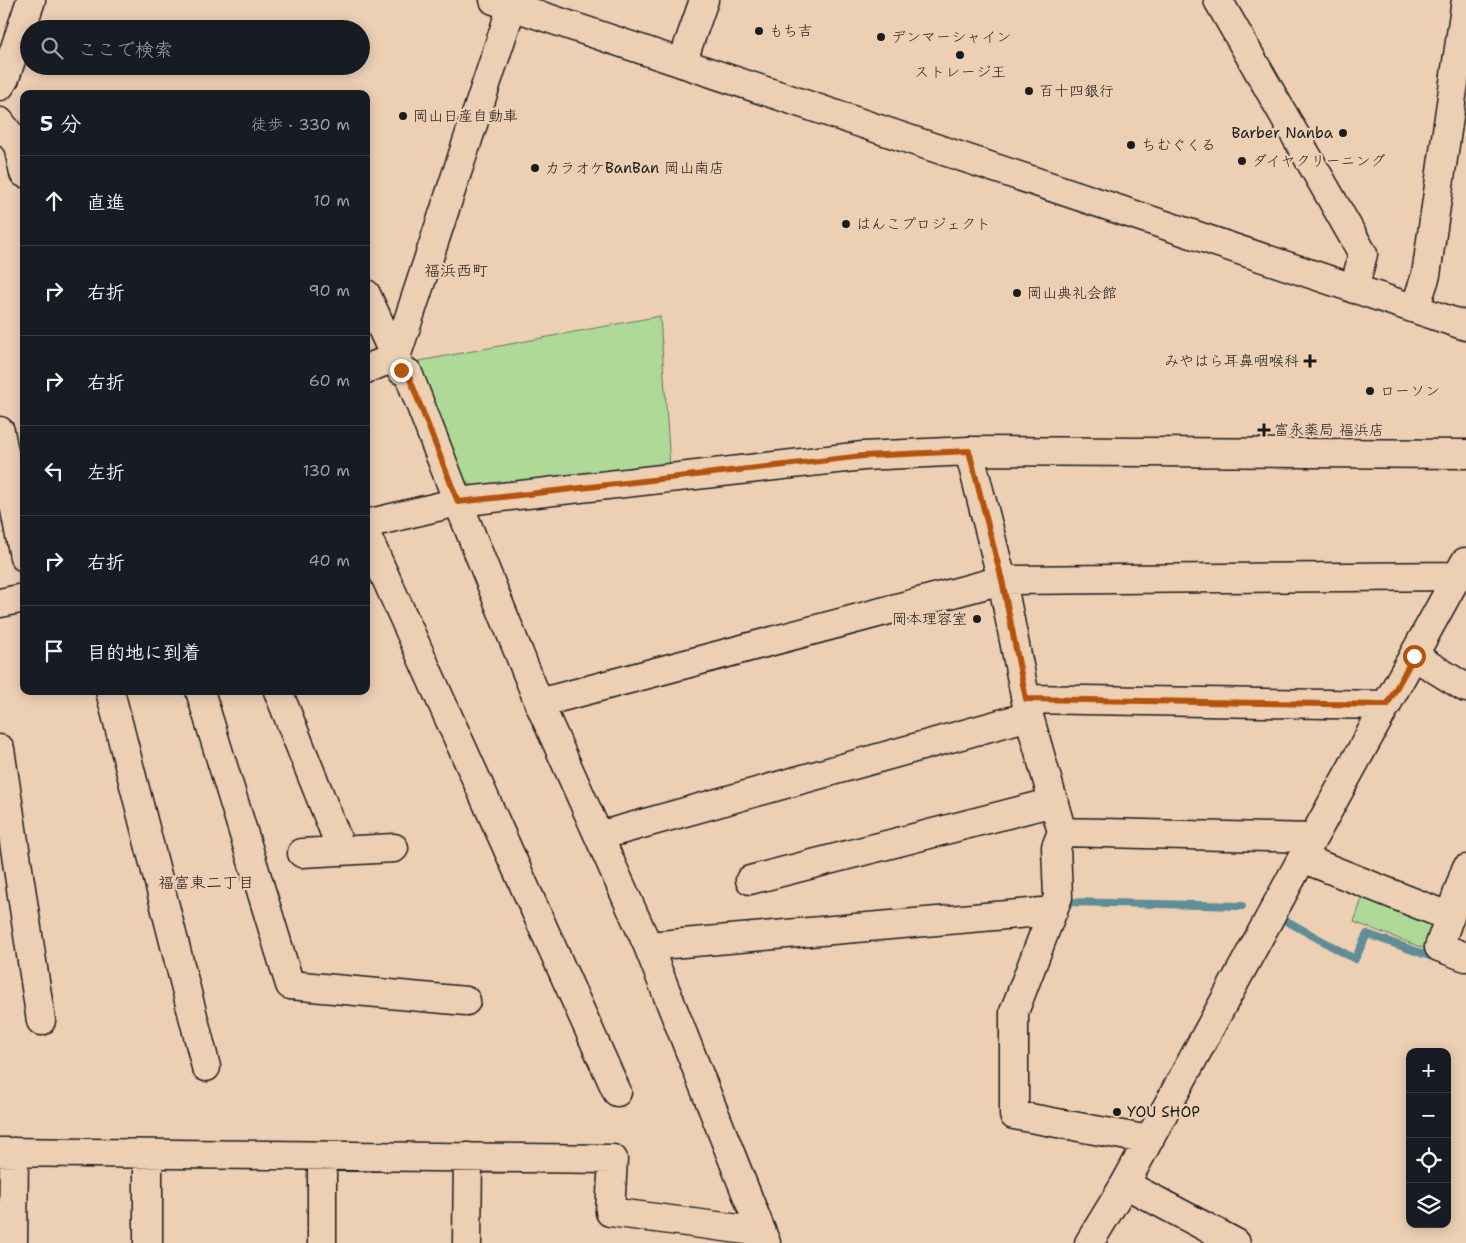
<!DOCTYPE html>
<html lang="ja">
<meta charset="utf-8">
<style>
body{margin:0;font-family:"Shantell Sans","Klee One",sans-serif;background:#20242c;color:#f1f3f6}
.controls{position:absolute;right:15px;bottom:15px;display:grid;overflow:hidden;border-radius:10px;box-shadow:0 2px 12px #0003}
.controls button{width:45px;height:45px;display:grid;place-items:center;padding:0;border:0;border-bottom:1px solid #363941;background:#171b24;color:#f1f3f6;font:25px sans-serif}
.stop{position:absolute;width:15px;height:15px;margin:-11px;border:4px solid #b45309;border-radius:50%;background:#fff}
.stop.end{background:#b45309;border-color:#fff;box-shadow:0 1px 5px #0008}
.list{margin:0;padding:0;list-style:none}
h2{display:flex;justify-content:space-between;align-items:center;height:65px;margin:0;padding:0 20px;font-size:21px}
h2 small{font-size:16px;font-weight:400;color:#9ea1a6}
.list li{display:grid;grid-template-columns:32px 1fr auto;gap:15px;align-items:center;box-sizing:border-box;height:90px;padding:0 20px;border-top:1px solid #363941}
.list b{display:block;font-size:19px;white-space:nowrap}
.list em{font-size:16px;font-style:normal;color:#9ea1a6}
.icon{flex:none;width:28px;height:28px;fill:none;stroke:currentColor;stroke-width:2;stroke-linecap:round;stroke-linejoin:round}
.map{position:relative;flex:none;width:1466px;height:1243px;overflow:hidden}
.search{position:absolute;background:#171b24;box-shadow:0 2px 12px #0003;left:20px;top:20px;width:350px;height:55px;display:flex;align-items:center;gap:12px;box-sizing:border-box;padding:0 18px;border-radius:28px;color:#9ea1a6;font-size:19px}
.panel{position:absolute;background:#171b24;box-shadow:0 2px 12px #0003;left:20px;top:90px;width:350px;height:605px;border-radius:10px}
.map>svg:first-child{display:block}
.green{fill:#afd997;stroke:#667a5a}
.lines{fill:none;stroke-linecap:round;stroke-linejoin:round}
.stream{stroke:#5f8e96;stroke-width:8}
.minor-casing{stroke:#1c1c1c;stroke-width:31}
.tertiary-casing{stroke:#1c1c1c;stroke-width:31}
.minor{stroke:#edcfb4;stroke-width:28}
.tertiary{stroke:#edcfb4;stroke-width:28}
.route{stroke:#b45309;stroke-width:6}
.poi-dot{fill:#1c1c1c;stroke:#edcfb4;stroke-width:2}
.labels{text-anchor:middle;stroke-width:4.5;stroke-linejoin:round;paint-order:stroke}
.poi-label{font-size:15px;fill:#1c1c1c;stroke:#edcfb4;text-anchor:start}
.neighbourhood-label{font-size:16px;fill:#1c1c1c;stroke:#edcfb4}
</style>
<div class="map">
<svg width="1466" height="1243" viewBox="0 0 1466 1243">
<rect width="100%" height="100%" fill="#edcfb4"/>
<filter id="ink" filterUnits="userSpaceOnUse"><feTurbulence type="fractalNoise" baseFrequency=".02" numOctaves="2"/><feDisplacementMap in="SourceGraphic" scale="10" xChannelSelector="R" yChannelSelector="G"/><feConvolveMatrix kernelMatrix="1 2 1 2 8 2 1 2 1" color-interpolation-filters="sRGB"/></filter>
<g filter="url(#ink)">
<path class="green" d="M660,316L670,466L475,487L461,478L414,362Z
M1364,893L1438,920L1426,949L1354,922Z"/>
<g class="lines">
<path class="stream" d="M1067,902L1242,906
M1283,919L1355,959L1367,934L1438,959"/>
<g class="minor-casing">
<path id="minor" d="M1218,0L1363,254L1354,289
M682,63L704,0
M0,86L5,78L31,0
M0,122L18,145L24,173
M366,294L401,370L408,373L458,502L539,703L648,946L766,1243
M1415,308L1426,275L1466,0
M366,369L396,357L512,6
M0,431L24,557
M969,451L1002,580L1029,716L1062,832L1313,838
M366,524L458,502L863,456L969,451L1466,454
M366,534L617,1092
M0,603L24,598
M1414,656L1466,688
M110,691L206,1067
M200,691L290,985L466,1001
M278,691L342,851
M1026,699L1387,705
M539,703L1002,580L1458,576
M0,749L41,1021
M1062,832L1056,847L1058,897L1014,1012V1115L1149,1140
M599,836L1029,716
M302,853L394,848
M1302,858L1450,917
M1466,869L1439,947L1466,957
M750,880L1054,802
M648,946L1053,911
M0,1152L613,1159L610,1212L762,1232
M148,1154V1243
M322,1156V1243
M13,1243L14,1152
M467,1243L468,1157
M1089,1243L1125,1184L1313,838L1465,562"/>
</g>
<g class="tertiary-casing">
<path id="tertiary" d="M494,0L1466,326
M1125,1184L1236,1243"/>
</g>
<use href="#minor" class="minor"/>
<use href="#tertiary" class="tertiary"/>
</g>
</g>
<g class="lines" filter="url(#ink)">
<path class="route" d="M401,370L408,374L458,502L863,456L969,451L1002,580L1026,699L1387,705L1414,656"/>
</g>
<g class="poi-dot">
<circle cx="759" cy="31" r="5"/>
<circle cx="881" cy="37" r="5"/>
<circle cx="960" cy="55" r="5"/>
<circle cx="1029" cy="91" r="5"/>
<circle cx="403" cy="116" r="5"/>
<circle cx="1343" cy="133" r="5"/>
<circle cx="1131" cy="145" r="5"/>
<circle cx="1242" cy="161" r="5"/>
<circle cx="535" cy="168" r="5"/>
<circle cx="846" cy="224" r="5"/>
<circle cx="1017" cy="293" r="5"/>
<path d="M1307.5 353.5h5v5h5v5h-5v5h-5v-5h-5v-5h5z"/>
<circle cx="1370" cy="391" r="5"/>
<path d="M1261.5 422.5h5v5h5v5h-5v5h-5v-5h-5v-5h5z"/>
<circle cx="977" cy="619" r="5"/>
<circle cx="1117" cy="1112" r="5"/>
</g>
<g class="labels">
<g class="poi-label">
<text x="769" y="36">もち吉</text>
<text x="891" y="42">デンマーシャイン</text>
<text x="960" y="77" text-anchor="middle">ストレージ王</text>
<text x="1039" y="96">百十四銀行</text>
<text x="413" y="121">岡山日産自動車</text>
<text x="1333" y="138" text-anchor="end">Barber Nanba</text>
<text x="1141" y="150">ちむぐくる</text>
<text x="1252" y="166">ダイヤクリーニング</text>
<text x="545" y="173">カラオケBanBan 岡山南店</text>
<text x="856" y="229">はんこプロジェクト</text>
<text x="1027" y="298">岡山典礼会館</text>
<text x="1299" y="366" text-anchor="end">みやはら耳鼻咽喉科</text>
<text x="1380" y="396">ローソン</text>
<text x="1274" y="435">富永薬局 福浜店</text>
<text x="967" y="624" text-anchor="end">岡本理容室</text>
<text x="1127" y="1117">YOU SHOP</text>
</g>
<g class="neighbourhood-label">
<text x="456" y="276">福浜西町</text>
<text x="206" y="888">福富東二丁目</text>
</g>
</g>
</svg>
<div class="controls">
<button>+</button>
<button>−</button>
<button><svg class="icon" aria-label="locate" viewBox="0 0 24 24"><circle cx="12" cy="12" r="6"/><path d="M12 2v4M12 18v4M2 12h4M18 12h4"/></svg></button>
<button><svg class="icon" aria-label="layers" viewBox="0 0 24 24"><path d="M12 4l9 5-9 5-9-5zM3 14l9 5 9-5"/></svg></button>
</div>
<div class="stop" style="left:1414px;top:656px"></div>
<div class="stop end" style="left:401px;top:370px"></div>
<div class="search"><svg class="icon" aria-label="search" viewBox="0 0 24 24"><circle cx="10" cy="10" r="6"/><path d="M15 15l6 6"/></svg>ここで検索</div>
<section class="panel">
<h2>5 分<small>徒歩 · 330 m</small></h2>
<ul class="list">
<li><svg class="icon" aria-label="ahead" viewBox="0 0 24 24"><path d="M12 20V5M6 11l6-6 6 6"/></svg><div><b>直進</b></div><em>10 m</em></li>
<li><svg class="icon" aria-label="right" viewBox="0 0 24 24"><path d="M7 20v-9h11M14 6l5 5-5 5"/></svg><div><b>右折</b></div><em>90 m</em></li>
<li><svg class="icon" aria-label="right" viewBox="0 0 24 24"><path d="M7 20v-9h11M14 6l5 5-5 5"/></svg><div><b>右折</b></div><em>60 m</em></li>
<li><svg class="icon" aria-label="left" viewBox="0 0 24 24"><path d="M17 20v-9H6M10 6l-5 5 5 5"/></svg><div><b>左折</b></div><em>130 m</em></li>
<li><svg class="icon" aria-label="right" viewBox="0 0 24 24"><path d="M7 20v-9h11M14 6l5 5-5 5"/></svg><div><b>右折</b></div><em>40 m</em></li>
<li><svg class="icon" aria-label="arrive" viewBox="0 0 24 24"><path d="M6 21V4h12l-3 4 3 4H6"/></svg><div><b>目的地に到着</b></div></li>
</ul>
</section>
</div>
